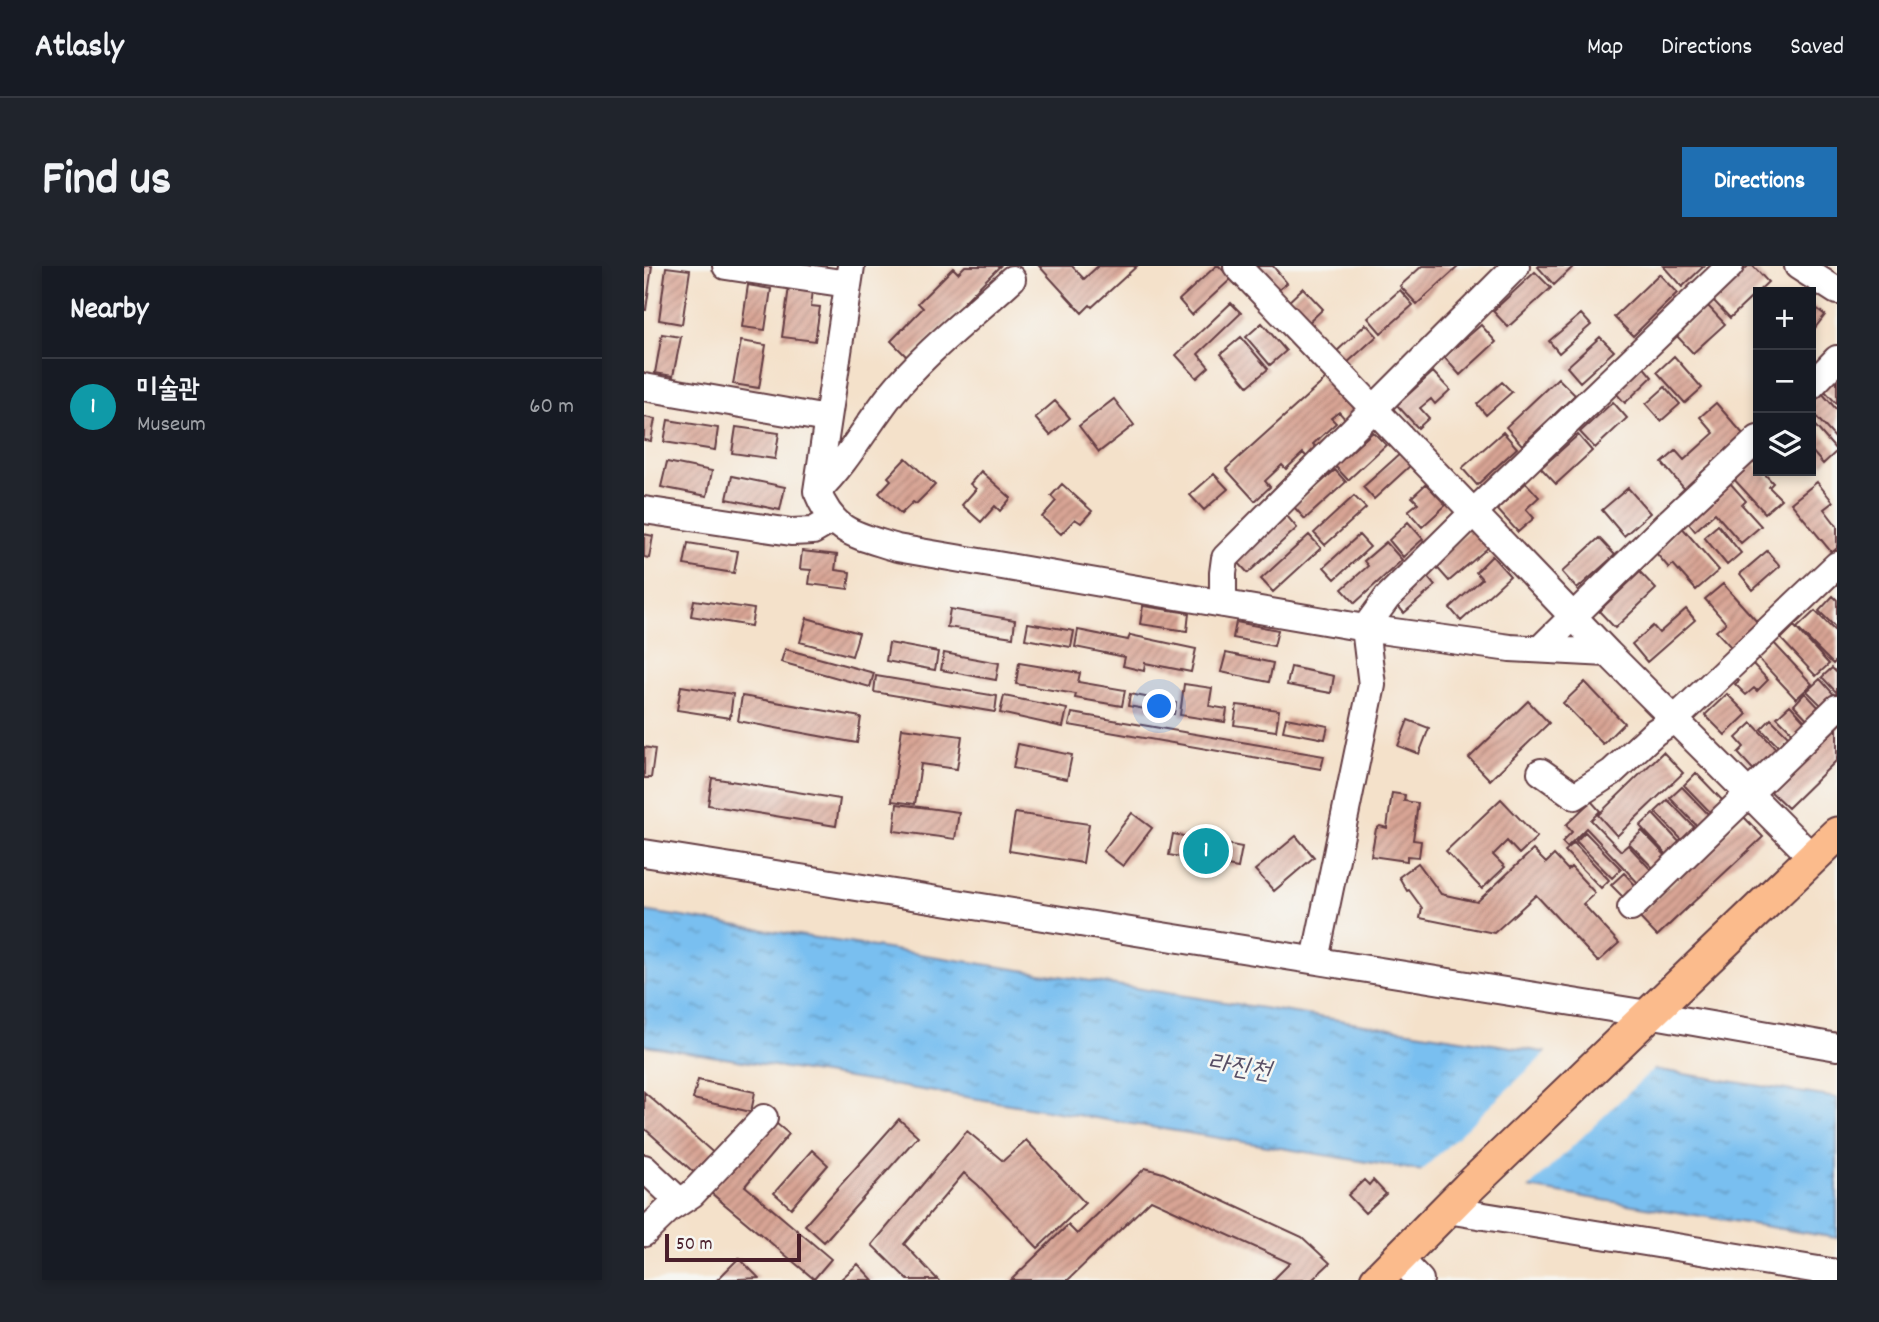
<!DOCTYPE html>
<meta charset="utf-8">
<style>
body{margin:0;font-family:Dekko,"Poor Story",sans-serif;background:#20242c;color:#f1f3f6}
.controls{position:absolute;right:21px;top:21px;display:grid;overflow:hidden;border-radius:0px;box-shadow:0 4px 10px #0003}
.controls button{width:63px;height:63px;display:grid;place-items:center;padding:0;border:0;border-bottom:2px solid #363941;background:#171b24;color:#f1f3f6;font:35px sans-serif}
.scale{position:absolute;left:21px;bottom:18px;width:136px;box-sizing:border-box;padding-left:7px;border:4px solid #4a1f2b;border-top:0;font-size:19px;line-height:24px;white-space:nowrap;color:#4a1f2b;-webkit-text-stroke:5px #f6f6f2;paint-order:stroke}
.you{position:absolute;left:516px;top:441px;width:24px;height:24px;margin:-18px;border:5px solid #fff;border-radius:50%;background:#1a73e8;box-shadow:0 0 0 10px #1a73e833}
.badge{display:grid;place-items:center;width:46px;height:46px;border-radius:50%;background:#1f6fb2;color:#fff;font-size:23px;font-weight:700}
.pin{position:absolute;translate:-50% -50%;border:4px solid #fff;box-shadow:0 2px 7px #0006}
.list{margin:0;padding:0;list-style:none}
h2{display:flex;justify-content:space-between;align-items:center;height:91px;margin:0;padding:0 28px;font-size:30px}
h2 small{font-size:23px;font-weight:400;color:#9ea1a6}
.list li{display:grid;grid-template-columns:46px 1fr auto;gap:21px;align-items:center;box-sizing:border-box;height:98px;padding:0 28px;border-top:2px solid #363941}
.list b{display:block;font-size:26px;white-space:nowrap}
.list p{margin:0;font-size:23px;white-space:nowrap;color:#9ea1a6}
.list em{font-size:23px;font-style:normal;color:#9ea1a6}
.icon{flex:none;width:38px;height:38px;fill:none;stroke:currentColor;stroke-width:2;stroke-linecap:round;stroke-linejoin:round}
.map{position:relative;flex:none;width:1193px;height:1014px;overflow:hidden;border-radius:0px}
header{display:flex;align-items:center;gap:42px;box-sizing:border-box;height:98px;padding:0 35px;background:#171b24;border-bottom:2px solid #363941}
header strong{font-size:33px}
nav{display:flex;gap:38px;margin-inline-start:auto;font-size:24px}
.intro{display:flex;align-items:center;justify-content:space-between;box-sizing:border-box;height:168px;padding:0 42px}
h1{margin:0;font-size:49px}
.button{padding:18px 32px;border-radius:0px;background:#1f6fb2;color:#fff;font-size:24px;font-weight:700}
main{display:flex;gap:42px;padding:0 42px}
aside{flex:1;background:#171b24;border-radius:0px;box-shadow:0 4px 10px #0003}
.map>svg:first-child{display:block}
.water{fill:url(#water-ripples);stroke:#626f8e;stroke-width:2}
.pier{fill:#f4e1ca}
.building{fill:url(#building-hatch)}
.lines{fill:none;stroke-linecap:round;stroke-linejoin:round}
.minor-casing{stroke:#643c43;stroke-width:30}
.major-casing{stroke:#643c43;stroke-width:37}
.minor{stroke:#fff;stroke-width:26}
.major{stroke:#fbbb8c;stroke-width:33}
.labels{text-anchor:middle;stroke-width:5;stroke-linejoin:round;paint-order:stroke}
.water-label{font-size:26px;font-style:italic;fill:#584f66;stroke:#f6f6f2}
</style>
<header>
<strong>Atlasly</strong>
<nav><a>Map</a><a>Directions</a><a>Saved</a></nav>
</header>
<div class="intro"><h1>Find us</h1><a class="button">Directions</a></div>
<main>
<aside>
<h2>Nearby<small></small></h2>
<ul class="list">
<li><span class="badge" style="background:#0f9aa8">1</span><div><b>미술관</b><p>Museum</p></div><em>60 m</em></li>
</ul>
</aside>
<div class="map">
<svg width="1193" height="1014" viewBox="0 0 1193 1014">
<defs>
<pattern id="water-ripples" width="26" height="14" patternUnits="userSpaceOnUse" patternTransform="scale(1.75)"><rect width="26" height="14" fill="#79bff0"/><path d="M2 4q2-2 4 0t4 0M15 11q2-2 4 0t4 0" fill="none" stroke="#659bc3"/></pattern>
<pattern id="building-hatch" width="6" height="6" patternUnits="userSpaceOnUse" patternTransform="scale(1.75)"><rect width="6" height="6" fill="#d8a494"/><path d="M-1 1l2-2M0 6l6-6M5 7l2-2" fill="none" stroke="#b18579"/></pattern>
</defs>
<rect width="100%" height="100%" fill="#f6f6f2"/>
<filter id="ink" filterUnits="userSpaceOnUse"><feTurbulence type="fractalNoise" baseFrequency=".0143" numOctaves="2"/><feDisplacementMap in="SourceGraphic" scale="14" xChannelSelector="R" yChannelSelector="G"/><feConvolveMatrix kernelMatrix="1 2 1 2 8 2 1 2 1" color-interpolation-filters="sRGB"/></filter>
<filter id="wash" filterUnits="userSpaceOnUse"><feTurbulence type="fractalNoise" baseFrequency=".00686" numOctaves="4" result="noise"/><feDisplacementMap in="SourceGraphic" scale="28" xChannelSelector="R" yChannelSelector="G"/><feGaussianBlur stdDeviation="1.57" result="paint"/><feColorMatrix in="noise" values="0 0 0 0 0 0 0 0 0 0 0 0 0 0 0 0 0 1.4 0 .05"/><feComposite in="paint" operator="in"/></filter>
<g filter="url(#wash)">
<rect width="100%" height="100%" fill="#f4e1ca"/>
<path class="water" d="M0,645L1193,832V972L0,779Z"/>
<path class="pier" d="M905,784L1012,800L882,925L775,907Z"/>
<g id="blocks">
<path class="building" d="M0,0H8L2,44H0Z
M321,0H356L317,39L319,41L264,92L247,75L279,42L274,37L309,2L314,7Z
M395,0H428L440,13L454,0H493L448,41L446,39L438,47Z
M572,0H575L587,13L548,49L535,34Z
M610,0H629L643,17L632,26Z
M778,0H815L773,38L756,20Z
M895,0H930L910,19L894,1Z
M1019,0H1060L1038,21Z
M1104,0H1109L1124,16L1086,52L1069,34Z
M22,1L46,4L38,58L15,54Z
M891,6L907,22L864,61L849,45Z
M1015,8L1033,27L989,70L970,51Z
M104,19L127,23L121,64L98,61Z
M145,21L169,24L167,40L176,41L171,75L138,71Z
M659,22L679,43L661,60L641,39Z
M756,24L769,39L737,67L724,52Z
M587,37L597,47L554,88L565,101L553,112L532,89Z
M1167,38L1181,49L1167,67Z
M1064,40L1081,58L1049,87L1032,69Z
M937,48L947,59L915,87L905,75Z
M618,57L642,85L626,99L602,71Z
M722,58L733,70L703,97L692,86Z
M837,59L852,76L816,109L800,91Z
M18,68L37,71L29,110L11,107Z
M597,71L624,103L604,120L577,88Z
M956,71L970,85L936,116L923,101Z
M97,75L122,79L115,122L89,118Z
M1030,90L1058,122L1041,137L1013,106Z
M998,99L1008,111L981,137L970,125Z
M789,106L806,124L791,138L787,133L776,142L785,152L774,162L753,139Z
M1193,110V138L1179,123Z
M683,112L713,144L702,154L695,146L687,152L692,157L669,178L677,186L667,195L659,187L642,203L638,199L621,215L626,221L611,235L582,203Z
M914,112L931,129L878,179L862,161Z
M858,116L868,126L842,149L833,138Z
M1021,121L1036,138L1017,155L1002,138Z
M1177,126L1193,144V174L1167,145V135Z
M470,133L490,159L455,186L435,160Z
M411,135L426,152L406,169L391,152Z
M969,136L983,152L951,182L936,166Z
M1072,137L1100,169L1054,210L1058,214L1044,227L1018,197L1032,185L1040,194L1070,167L1056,151Z
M0,151L11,153L7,175L0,174Z
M24,154L74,162L71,184L20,176Z
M1167,155L1193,185L1179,198L1167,184Z
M92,161L135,167L131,193L88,187Z
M729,166L742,179L704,214L691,200Z
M859,166L873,182L833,219L818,202Z
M934,169L948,185L912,218L897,202Z
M757,187L767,199L730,233L719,221Z
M262,192L291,219L272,238L269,236L257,248L235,227L247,214L244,211Z
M1107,193L1114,201V205H1118L1129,217L1125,221L1137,233L1121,247L1088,211Z
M23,196L68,205L63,230L17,221Z
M691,204L702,216L661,253L650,241Z
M337,205L367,232L356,245L351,240L337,256L318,239L332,223L326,218Z
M570,208L584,223L560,244L546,229Z
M88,210L141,221L136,244L83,233Z
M1173,216L1189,236L1180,243L1193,260V282L1188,287L1147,237Z
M882,217L895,231L882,243L890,252L874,266L853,243Z
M1086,217L1102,235L1098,239L1117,260L1097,277L1071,247L1051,265L1043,255Z
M418,218L448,245L437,257L431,253L417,268L398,251L412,235L407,230Z
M782,218L802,239L778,261L764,245L774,237L768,231Z
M984,222L1006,247L980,270L958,244Z
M710,230L722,242L681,279L670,267Z
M643,250L653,262L604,307L593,295Z
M764,256L779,273L759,291L745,274Z
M1036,259L1075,304L1052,324L1029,298L1025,302L1012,287L1028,272L1025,269Z
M1074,259L1097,287L1083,299L1060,271Z
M828,262L845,281L805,315L789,297Z
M0,268L9,270L5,292L0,291Z
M665,269L677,282L629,326L617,313Z
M715,269L726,281L691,313L680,301Z
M955,272L971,289L933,323L918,306Z
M742,276L758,294L711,337L698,323L724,300L720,295Z
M44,277L94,285L90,307L40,299Z
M158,285L193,289L191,304L206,306L204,323L165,318L167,304L156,303Z
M1123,285L1136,300L1109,324L1096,308Z
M848,290L866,310L817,355L806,342L838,313L832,306Z
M996,306L1012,323L971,362L955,345Z
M781,308L791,320L760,347L750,335Z
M1079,318L1114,357L1087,381L1072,365L1082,357L1061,333Z
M1189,330L1193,334V363L1175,345Z
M50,334L110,343L107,360L47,350Z
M499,340L545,347L543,365L496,358Z
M306,343L371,354L369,371L303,361Z
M1042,343L1051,354L1003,396L988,378L1009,360L1015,367Z
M1171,345L1193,367V394L1189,398L1153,362Z
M163,352L215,367L208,390L156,376Z
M592,356L634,364L630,380L589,372Z
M384,357L430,365L427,381L381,373Z
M1150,360L1185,398L1172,410L1137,373Z
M434,364L484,374L486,369L552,383L547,406L501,397L500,405L479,400L481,391L431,381Z
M1128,375L1168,418L1152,433L1112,390Z
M245,377L294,386L291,404L242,395Z
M141,383L230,407L226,421L137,396Z
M300,387L355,397L352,414L297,404Z
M582,387L629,397L625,416L577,406Z
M375,397L436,407L434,416L481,424L478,440L431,432L432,428L372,418Z
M1108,397L1124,414L1113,425L1110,422L1102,429L1091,418L1095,415L1092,412Z
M647,401L690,410L687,427L643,419Z
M1188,402L1193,407V427L1178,411Z
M232,410L353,430L351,446L230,426Z
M1176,413L1193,432L1182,444L1163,425Z
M941,416L980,457L959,478L919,437Z
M540,418L568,422L565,440L583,443L581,456L536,449Z
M37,420L89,428L86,452L33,444Z
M1161,427L1180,447L1168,458L1150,439Z
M486,428L532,437L530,448L484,440Z
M1083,428L1103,448L1081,469L1061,449Z
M98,430L217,451L213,477L94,455Z
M360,430L423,443L419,461L356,447Z
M884,435L905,457L846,514L825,492Z
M593,439L635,444L632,465L590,459Z
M1146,439L1167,462L1155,473L1133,451Z
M428,447L680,490L677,503L425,459Z
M642,452L684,460L681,473L639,465Z
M1127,453L1147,473L1137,483L1117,463Z
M764,454L785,462L775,488L754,480Z
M1193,455V494L1144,542L1124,523Z
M1108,457L1138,489L1115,510L1094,487L1100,481L1092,472Z
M258,462L318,470L313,503L277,498L271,538L248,535Z
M374,478L428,489L423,513L369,502Z
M0,481L11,483L7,512H0Z
M1019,486L1039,507L973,570L954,549Z
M1052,507L1081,537L1069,549L1040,519Z
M68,512L196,533L192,560L64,539Z
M1038,521L1067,551L1055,562L1026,532Z
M748,527L761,529L760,535L774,537L769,574L777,575L775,591L763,590V595L727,590L732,563L736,560L743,562Z
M857,533L893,571L875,588L863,575L849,589L861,601L838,623L802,585Z
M1024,534L1053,564L1040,576L1011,546Z
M947,535L956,545L947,554L977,585L984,579L1009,606L996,619L942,562L923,581L918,576L928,566L922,559Z
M253,538L315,546L311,573L250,565Z
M371,547L445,558L439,597L365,585Z
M488,547L508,562L479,600L459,585Z
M1009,548L1038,579L1025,591L996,560Z
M1100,551L1119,571L1013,670L994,650Z
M998,565L1024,592L1011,604L985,577Z
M941,566L977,603L968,612L932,575Z
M529,568L598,581L594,602L525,589Z
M652,570L670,591L630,625L611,604Z
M930,577L965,614L957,622L921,585Z
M889,584L902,597L910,589L924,604L927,601L951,627L939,638L975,677L954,696L892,629L850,667L776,652L778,642L765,624L763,625L755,611L774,597L797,628L833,636Z
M980,607L993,621L981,633L967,619Z
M54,814L111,826L107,846L49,833Z
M0,826L73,890L54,910L0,862Z
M127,853L145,868L101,920L187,993L170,1013L66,926Z
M255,853L274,870L180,976L161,959Z
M323,865L359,895L382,874L441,937L394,982L334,919L320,907L260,978L294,1014H264L228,979Z
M168,884L184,899L147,942L130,927Z
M501,902L519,907L658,971L686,997L668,1014H629L646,997L507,934L424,1014H367L424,959L433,968Z
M720,914L725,919L729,914L742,928L721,947L704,929Z
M95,992L115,1012L73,1014Z
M214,998L229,1014H196Z"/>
</g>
</g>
<g filter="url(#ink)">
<use href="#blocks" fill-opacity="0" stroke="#643c43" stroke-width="2"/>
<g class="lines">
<g class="minor-casing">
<path id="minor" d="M82,0L204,18
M207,0L173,225C190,268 213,269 253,282L721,362L866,382L964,387L1168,591
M593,0L964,387
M1154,0L1193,25
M1167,120L1193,93
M0,121L183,153
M173,225C203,196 222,160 248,127C282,85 328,50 368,13
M0,244L147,266L169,265L188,254
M579,338V307L581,292L872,0
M896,383L1022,259L1114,173
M897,506L931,530L968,506L1011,466L1030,454L1193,299
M0,587L1004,748L1193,781
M987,642L1193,442
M671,694L728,419L721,362L743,332L830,246L1086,0
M0,902L35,935
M803,944L1193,1007
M0,967L25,943L48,928L120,852
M755,992L776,1014"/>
</g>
<g class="major-casing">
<path id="major" d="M733,1014L824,922L1193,568"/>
</g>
<use href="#minor" class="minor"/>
<use href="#major" class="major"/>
</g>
</g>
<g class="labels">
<g class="water-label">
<text transform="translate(596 799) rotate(9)" y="9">라진천</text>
</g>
</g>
</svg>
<div class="controls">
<button>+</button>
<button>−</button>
<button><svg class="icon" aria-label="layers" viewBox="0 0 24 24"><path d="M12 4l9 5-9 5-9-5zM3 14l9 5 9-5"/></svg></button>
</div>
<div class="scale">50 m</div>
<div class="you"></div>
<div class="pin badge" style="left:562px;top:585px;background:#0f9aa8">1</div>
</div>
</main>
